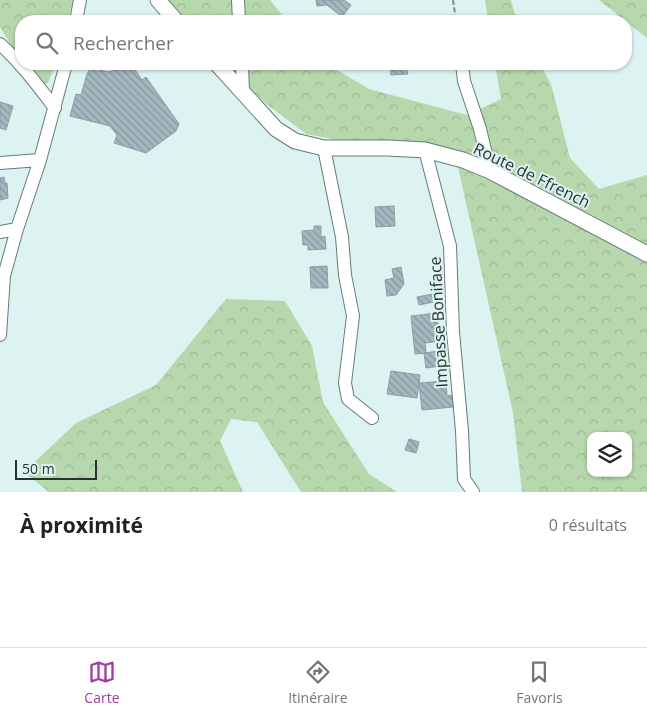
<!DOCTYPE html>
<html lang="fr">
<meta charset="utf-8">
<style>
body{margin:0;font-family:"Open Sans",sans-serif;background:#f2f2f2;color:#222}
.controls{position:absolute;right:15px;bottom:15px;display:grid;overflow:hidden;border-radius:10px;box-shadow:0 1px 4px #0004}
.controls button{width:45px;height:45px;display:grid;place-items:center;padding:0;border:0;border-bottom:1px solid #e0e0e0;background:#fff;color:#222;font:25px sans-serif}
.scale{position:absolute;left:15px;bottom:12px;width:82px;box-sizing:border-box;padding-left:5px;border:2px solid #293231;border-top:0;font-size:14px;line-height:18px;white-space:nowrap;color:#293231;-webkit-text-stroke:4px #dcf3f2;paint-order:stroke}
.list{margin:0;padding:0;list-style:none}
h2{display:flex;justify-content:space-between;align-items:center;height:65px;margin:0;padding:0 20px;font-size:21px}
h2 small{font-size:16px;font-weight:400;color:#767676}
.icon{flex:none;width:28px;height:28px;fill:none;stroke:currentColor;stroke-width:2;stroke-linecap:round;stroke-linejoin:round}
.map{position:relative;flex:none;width:647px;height:492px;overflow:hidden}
.search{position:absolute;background:#fff;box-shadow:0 1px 4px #0004;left:15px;right:15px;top:15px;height:55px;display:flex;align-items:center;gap:12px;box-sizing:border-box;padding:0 18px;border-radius:20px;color:#767676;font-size:19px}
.sheet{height:155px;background:#fff}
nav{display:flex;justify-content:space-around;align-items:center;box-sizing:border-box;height:70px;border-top:1px solid #e0e0e0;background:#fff;font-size:14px;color:#767676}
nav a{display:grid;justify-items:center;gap:2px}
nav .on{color:#a03ca2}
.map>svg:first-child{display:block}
.forest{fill:url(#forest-crowns);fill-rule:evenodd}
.building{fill:url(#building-back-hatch);stroke:#8a9ea4}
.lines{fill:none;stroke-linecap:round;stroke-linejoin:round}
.minor-casing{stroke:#667a79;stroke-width:14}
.major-casing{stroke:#667a79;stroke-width:17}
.path{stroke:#7d8c8b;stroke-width:2;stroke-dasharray:5 2.5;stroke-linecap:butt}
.minor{stroke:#fff;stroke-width:12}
.major{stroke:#fff;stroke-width:15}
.labels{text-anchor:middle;stroke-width:4;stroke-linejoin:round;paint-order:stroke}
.street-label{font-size:16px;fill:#293231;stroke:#dcf3f2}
</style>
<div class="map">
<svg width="647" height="492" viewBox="0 0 647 492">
<defs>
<pattern id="forest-crowns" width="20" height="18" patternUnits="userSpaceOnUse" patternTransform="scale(1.25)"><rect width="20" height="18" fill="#b7d7ad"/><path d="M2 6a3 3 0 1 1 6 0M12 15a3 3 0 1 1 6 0" fill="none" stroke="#9db995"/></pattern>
<pattern id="building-back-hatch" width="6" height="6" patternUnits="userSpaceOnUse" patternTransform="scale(1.25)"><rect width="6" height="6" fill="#a4b8bf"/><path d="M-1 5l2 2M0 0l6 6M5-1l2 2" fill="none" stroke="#86969c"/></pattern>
</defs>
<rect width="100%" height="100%" fill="#dcf3f2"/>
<path class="forest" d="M0,0H73L68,21H21V61L0,27Z
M167,0H270L287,21H185Z
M485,0H511L517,21H488Z
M599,0H647V38Z
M23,64H56L48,83L40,84Z
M227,64H327L369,89L467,115L501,99L495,64H540L551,84L570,158L599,189L647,175V492H522L513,413L454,149L360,144L306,134L264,102ZM591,436H628V473H591Z
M226,299L285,301L312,346L323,402L369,474L397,492H301L257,422L231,419L220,441L243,492H49L24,472L76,423L156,385Z"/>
<path class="building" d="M316,0H344L351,5L342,17L327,5L317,6Z
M93,64H104L102,71L109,72L118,68L120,64L125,70L132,65L142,80L146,77L179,124L176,131L146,153L114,143L117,135L110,126L70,116L76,94L81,95L87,74Z
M390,64H405L408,74L391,75Z
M0,102L13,106L6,130L0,128Z
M4,177L5,183H7L8,198L0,200V178Z
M394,206L395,226L376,227L375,207Z
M314,226H321V237L325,236L326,249L308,250V245H303L302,231L314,230Z
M327,266L328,288H311L310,267Z
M401,267L404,284L396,295L387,296L385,280L394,278L392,269Z
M433,294L434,302L419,305L417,297Z
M437,313L440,341L425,343L426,353L415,354L411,316Z
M439,351L441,366L426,368L424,353Z
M391,371L420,375L417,398L387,394Z
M446,381L447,396L452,395L453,407L422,410L419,383Z
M409,439L419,442L416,453L405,450Z"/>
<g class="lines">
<g class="minor-casing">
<path id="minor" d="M238,0L239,21
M76,21L80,0
M0,44C21,63 38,86 55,108
M242,64L243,93
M462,64L464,81L480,129L490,171
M324,148L342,237L345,275L353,316L345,383L348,399L372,418
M425,150L450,246L453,332L462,431L464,479L473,492
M0,163L40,160
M0,232L17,229
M0,335L4,276L17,229L40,160L66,64"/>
</g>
<g class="major-casing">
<path id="major" d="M158,0L176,21
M217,64L276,129L295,141L324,148H388L425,150L463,160L490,171L647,254"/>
</g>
<path class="path" d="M453,0L456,21"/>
<use href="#minor" class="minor"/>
<use href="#major" class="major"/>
</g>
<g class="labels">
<g class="street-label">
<text transform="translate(532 175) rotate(26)" y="6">Route de Ffrench</text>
<text transform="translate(438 322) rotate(-93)" y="6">Impasse Boniface</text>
</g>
</g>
</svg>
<div class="controls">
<button><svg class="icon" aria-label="layers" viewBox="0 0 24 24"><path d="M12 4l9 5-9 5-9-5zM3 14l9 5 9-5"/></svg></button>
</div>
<div class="scale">50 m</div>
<div class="search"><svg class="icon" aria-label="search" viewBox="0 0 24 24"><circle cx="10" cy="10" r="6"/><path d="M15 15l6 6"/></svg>Rechercher</div>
</div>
<section class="sheet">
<h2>À proximité<small>0 résultats</small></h2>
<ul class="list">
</ul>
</section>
<nav>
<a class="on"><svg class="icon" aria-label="map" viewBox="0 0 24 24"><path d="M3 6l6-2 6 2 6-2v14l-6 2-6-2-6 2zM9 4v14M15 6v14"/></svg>Carte</a>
<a><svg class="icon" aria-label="directions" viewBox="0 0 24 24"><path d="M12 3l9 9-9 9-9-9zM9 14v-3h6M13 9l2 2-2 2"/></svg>Itinéraire</a>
<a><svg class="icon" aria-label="saved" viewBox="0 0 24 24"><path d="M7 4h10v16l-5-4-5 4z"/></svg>Favoris</a>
</nav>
